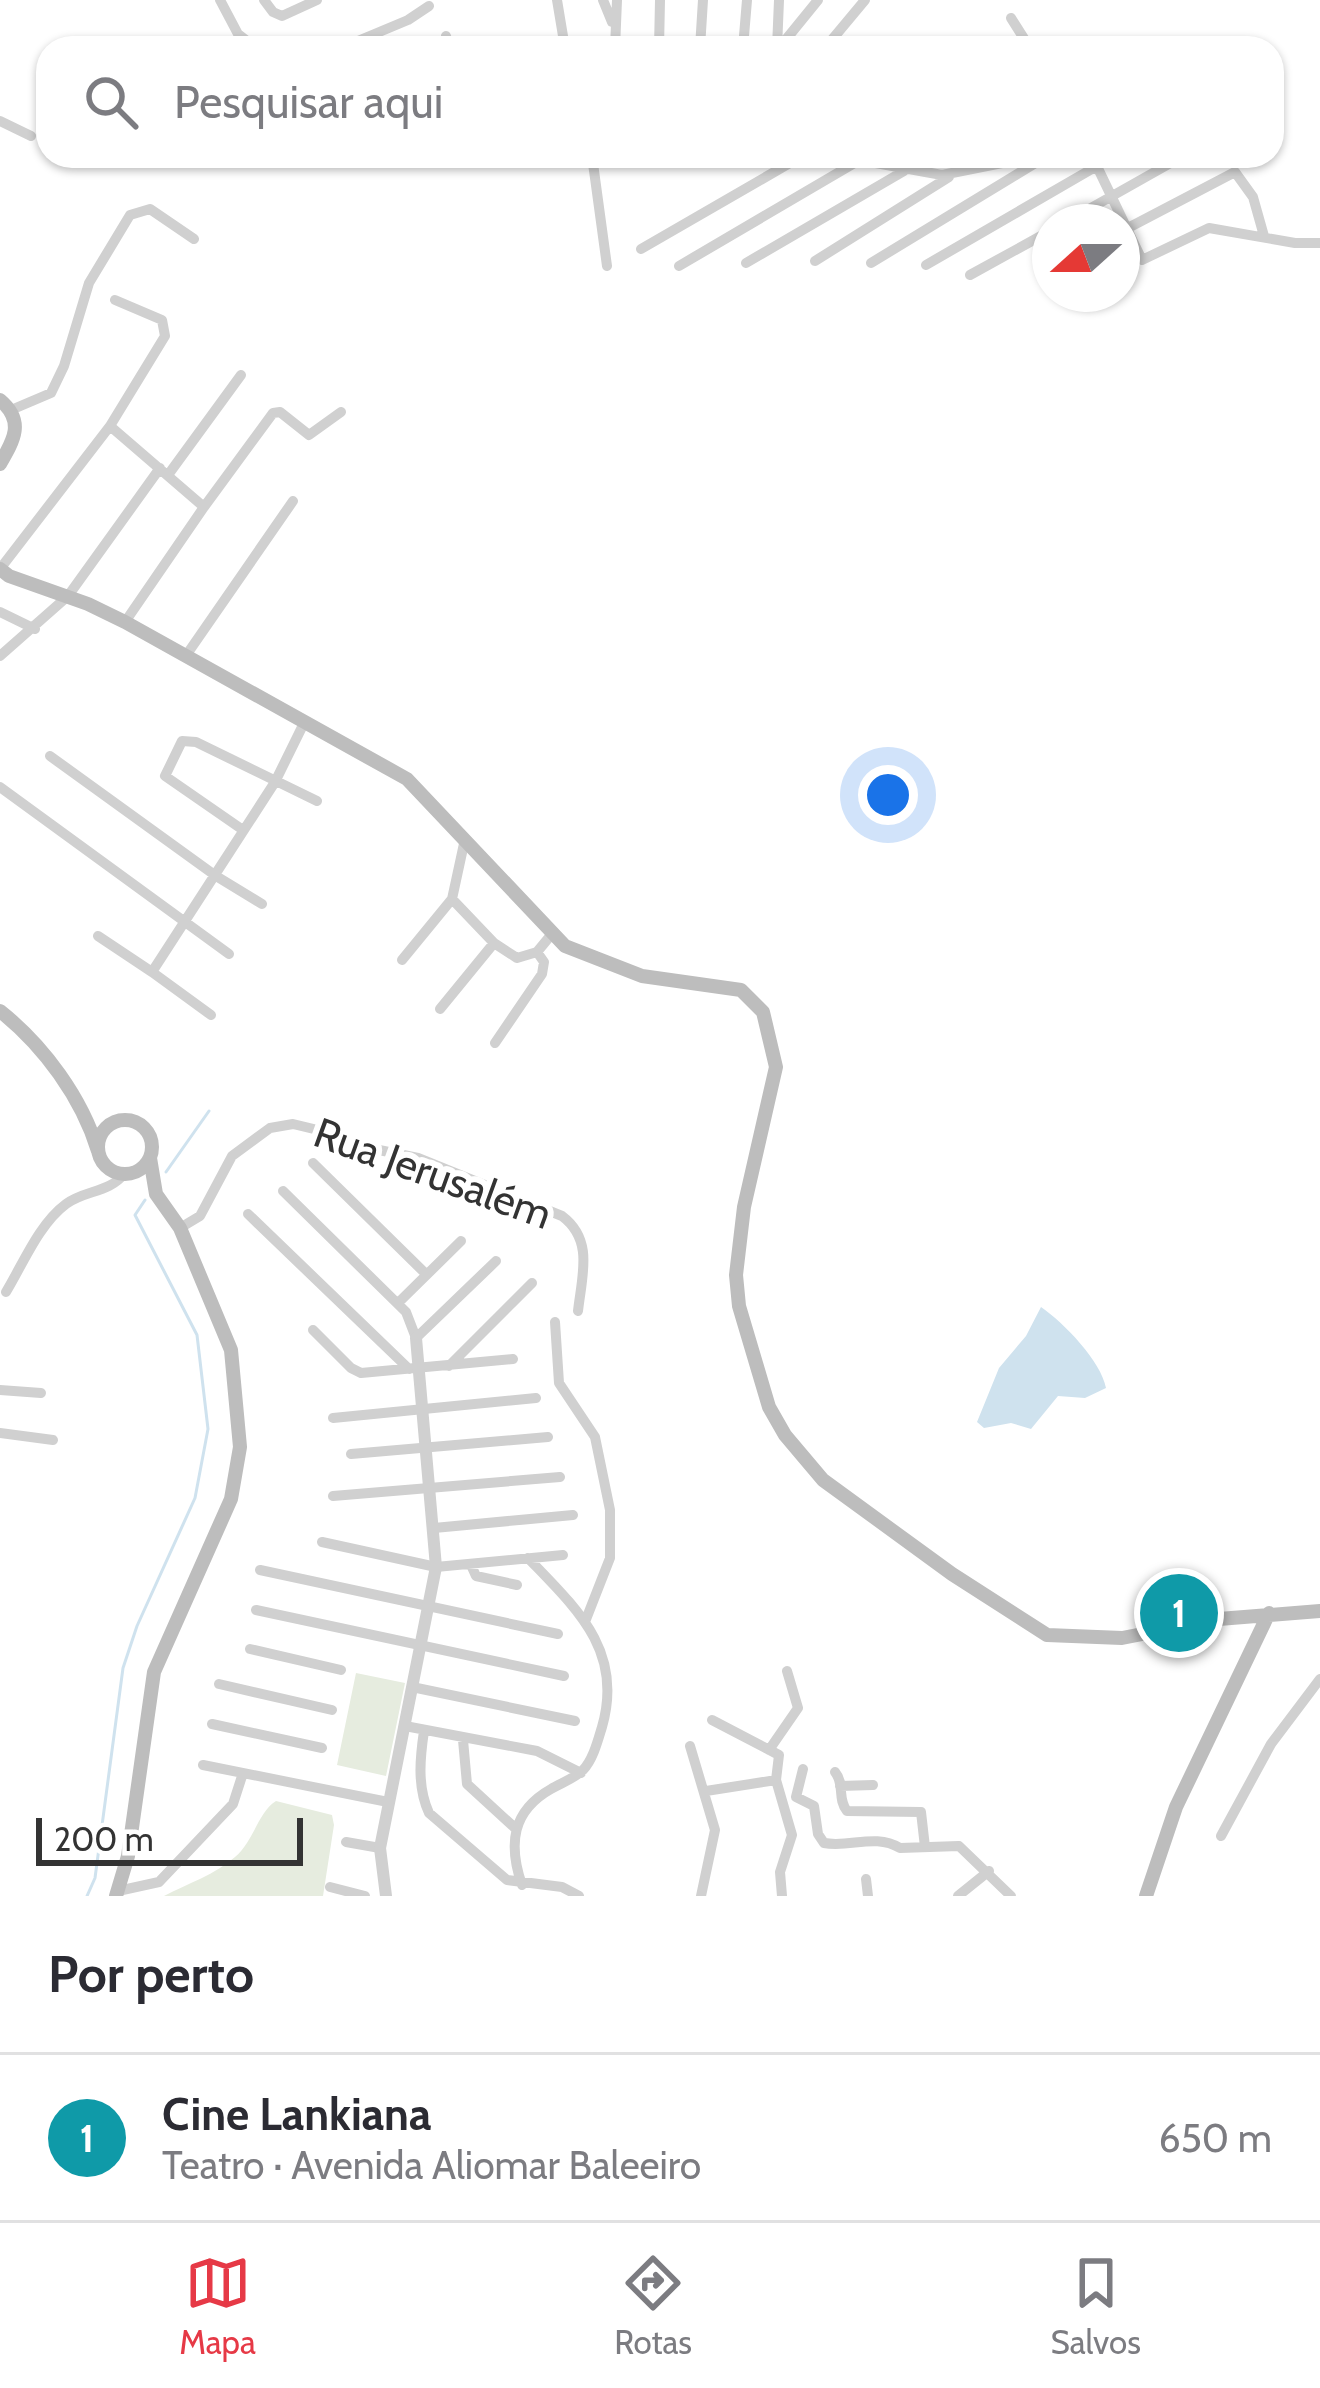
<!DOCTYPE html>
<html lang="pt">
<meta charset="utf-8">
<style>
body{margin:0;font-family:Cabin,sans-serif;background:#f2f2f3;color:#2b2b33}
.compass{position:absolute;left:1032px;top:204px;width:108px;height:108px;border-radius:50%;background:#fff;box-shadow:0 3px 9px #0004;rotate:249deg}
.scale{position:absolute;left:36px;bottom:30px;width:267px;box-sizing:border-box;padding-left:12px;border:6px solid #333;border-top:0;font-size:33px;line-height:42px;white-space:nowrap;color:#333;-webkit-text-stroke:9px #fff;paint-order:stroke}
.you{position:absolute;left:888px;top:795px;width:42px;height:42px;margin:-30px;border:9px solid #fff;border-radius:50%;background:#1a73e8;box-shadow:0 0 0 18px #1a73e833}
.badge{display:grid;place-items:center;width:78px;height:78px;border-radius:50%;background:#e63946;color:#fff;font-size:39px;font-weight:700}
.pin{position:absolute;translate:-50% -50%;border:6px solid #fff;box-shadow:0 3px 12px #0006}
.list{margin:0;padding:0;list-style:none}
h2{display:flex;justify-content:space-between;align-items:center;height:156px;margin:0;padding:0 48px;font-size:51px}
h2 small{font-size:39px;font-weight:400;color:#7c7c81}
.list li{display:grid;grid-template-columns:78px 1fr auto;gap:36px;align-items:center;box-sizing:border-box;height:168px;padding:0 48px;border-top:3px solid #e1e1e2}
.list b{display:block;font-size:45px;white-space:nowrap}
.list p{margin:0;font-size:39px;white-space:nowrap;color:#7c7c81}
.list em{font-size:39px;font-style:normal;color:#7c7c81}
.icon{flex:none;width:66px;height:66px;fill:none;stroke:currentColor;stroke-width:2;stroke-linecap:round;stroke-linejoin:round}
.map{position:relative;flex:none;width:1320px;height:1896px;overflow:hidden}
.search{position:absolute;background:#fff;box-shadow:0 3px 9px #0004;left:36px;right:36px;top:36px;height:132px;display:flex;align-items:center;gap:30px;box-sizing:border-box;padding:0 42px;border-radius:36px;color:#7c7c81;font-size:45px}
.sheet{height:324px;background:#fff}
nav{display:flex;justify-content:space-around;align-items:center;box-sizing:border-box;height:168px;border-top:3px solid #e1e1e2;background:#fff;font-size:33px;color:#7c7c81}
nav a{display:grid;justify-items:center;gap:6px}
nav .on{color:#e63946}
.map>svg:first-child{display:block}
.green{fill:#e6ecdf}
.water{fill:#cfe2ee}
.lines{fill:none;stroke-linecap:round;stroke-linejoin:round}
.stream{stroke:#cfe2ee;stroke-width:3}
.minor{stroke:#d0d0d0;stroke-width:10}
.tertiary{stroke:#d0d0d0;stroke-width:12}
.secondary{stroke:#bdbdbd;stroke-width:14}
.labels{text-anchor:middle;stroke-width:12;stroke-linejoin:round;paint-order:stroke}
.street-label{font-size:42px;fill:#333;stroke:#fff}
</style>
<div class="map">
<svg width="1320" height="1896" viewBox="0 0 1320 1896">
<rect width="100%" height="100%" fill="#fff"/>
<path class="green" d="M356,1673L405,1683L386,1776L337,1765Z
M276,1801L332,1815L334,1825L323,1896H164C187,1884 216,1874 235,1857C254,1841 258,1812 276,1801Z"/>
<path class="water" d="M1041,1307C1064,1323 1101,1361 1106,1388L1085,1398L1058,1396L1031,1429L1011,1423L984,1428L977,1422L999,1368L1026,1336Z"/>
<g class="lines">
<path class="stream" d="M166,1172L209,1111
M87,1896L95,1878L123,1668L137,1626L195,1498L208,1429L197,1335L135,1215L145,1200"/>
<path class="minor" d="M220,0L238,34L256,48
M264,0L273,12L282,16L317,0
M557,0L565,48
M603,0L612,22
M1011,18L1030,48
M446,36L450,48
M341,48L408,20L429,6
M615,48L617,0
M659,48L660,0
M700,48L703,0
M743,48L747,0
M777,48L779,0
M779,48L818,0
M825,48L865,0
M0,121L31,136
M475,156L534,163L564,156
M592,156L607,266
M837,156L942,175L1038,156
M1092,156L1142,260L1209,228L1295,243H1320
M1066,222L1183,156
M1126,229L1235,172L1253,197L1264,236
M641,249L802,156
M815,261L949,177
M746,263L904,171
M871,263L1047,156
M926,265L1097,166
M679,266L858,161
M970,275L1050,231
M11,410L51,393L64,366L89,283L130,215L150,209L194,239
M110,426L204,507L125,622
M168,475L241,375
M204,507L273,413L280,412L309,435L341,412
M0,569L110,426L165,336L162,320L115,300
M0,612L35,629
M0,656L68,596L160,468
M185,657L293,501
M50,756L216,876L262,904
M0,787L229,954
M243,830L165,776L182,741L196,742L317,801
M465,839L452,899L494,943L517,958L537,952L551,935
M98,936L152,972L275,782L305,721
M402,960L452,899
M152,972L211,1015
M440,1009L494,943
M495,1043L542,974L544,962L537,952
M313,1163L426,1274
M283,1191L406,1312L416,1338L496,1261
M248,1214L409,1369
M180,1228L200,1216L232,1156L270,1128L293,1124L322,1131L350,1144L418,1158L562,1216C594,1240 582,1275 578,1311
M6,1292C23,1264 39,1224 66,1204C85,1190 109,1193 124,1174
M398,1303L461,1241
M555,1322L559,1383L595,1437L610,1510V1558L585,1622
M313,1330L351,1368L361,1373L513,1359
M449,1366L532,1283
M0,1390L41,1393
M333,1418L536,1398
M0,1433L53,1440
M351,1454L548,1437
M333,1496L560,1477
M434,1528L573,1515
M322,1542L436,1567L563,1555
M471,1565L476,1576L517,1585
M260,1570L558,1634
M256,1610L564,1676
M250,1649L341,1670
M219,1684L332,1710
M412,1687L575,1721
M712,1720L779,1755L776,1780L792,1835L780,1872L782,1896
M212,1724L322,1748
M405,1726L537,1751L581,1773
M424,1731C420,1758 417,1787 429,1813L507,1880L562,1887L579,1896
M463,1740L467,1784L515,1828
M690,1746L715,1830L701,1896
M769,1750L798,1708L787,1671
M203,1765L388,1802
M803,1769L796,1797L814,1806L818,1834L824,1843C850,1848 875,1833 900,1848L959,1846L1011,1896
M835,1772C845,1784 837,1799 847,1811L921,1812L925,1847
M840,1786L873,1785
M706,1791L776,1780
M1221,1836L1271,1744L1320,1679
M346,1842L380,1848
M866,1879L868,1896
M522,1885C508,1844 512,1811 551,1789C561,1783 575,1778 583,1770C593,1760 598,1740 602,1727C624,1651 577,1609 528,1558
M330,1887L365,1896
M118,1891L159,1882L233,1804L243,1773
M958,1896L989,1871"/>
<path class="tertiary" d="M386,1896L380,1848L436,1567L416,1338"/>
<path class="secondary" d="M0,400C25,421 14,440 0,464
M0,569L9,576L88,604L125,622L407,779L565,946L642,976L741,990L763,1012L776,1067L744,1207L736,1275L739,1306L769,1407L785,1435L823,1480L952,1574L1047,1635L1122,1638L1219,1619L1320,1611
M0,1011C44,1046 82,1098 98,1151
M98 1147a27 27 0 1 1 54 0a27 27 0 1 1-54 0Z
M116,1896L128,1856L154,1672L231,1499L240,1447L231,1350L180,1228L156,1194L150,1158
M1146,1896L1176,1807L1269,1613"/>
</g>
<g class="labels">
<g class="street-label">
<text transform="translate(433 1173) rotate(20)" y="15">Rua Jerusalém</text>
</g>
</g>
</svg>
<svg class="compass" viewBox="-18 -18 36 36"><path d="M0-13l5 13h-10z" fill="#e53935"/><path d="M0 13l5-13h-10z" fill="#7c7c81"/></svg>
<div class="scale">200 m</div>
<div class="you"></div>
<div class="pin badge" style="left:1179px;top:1613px;background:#0f9aa8">1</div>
<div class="search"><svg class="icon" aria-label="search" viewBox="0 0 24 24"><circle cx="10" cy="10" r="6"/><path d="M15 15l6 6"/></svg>Pesquisar aqui</div>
</div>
<section class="sheet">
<h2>Por perto<small></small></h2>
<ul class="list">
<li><span class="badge" style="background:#0f9aa8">1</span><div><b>Cine Lankiana</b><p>Teatro · Avenida Aliomar Baleeiro</p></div><em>650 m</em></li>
</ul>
</section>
<nav>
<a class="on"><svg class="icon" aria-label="map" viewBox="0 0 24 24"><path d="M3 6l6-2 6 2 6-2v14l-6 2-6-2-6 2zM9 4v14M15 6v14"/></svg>Mapa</a>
<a><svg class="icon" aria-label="directions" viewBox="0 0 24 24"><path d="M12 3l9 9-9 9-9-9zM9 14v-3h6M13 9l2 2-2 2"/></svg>Rotas</a>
<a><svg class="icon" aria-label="saved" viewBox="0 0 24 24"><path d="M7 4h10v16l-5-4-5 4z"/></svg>Salvos</a>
</nav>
